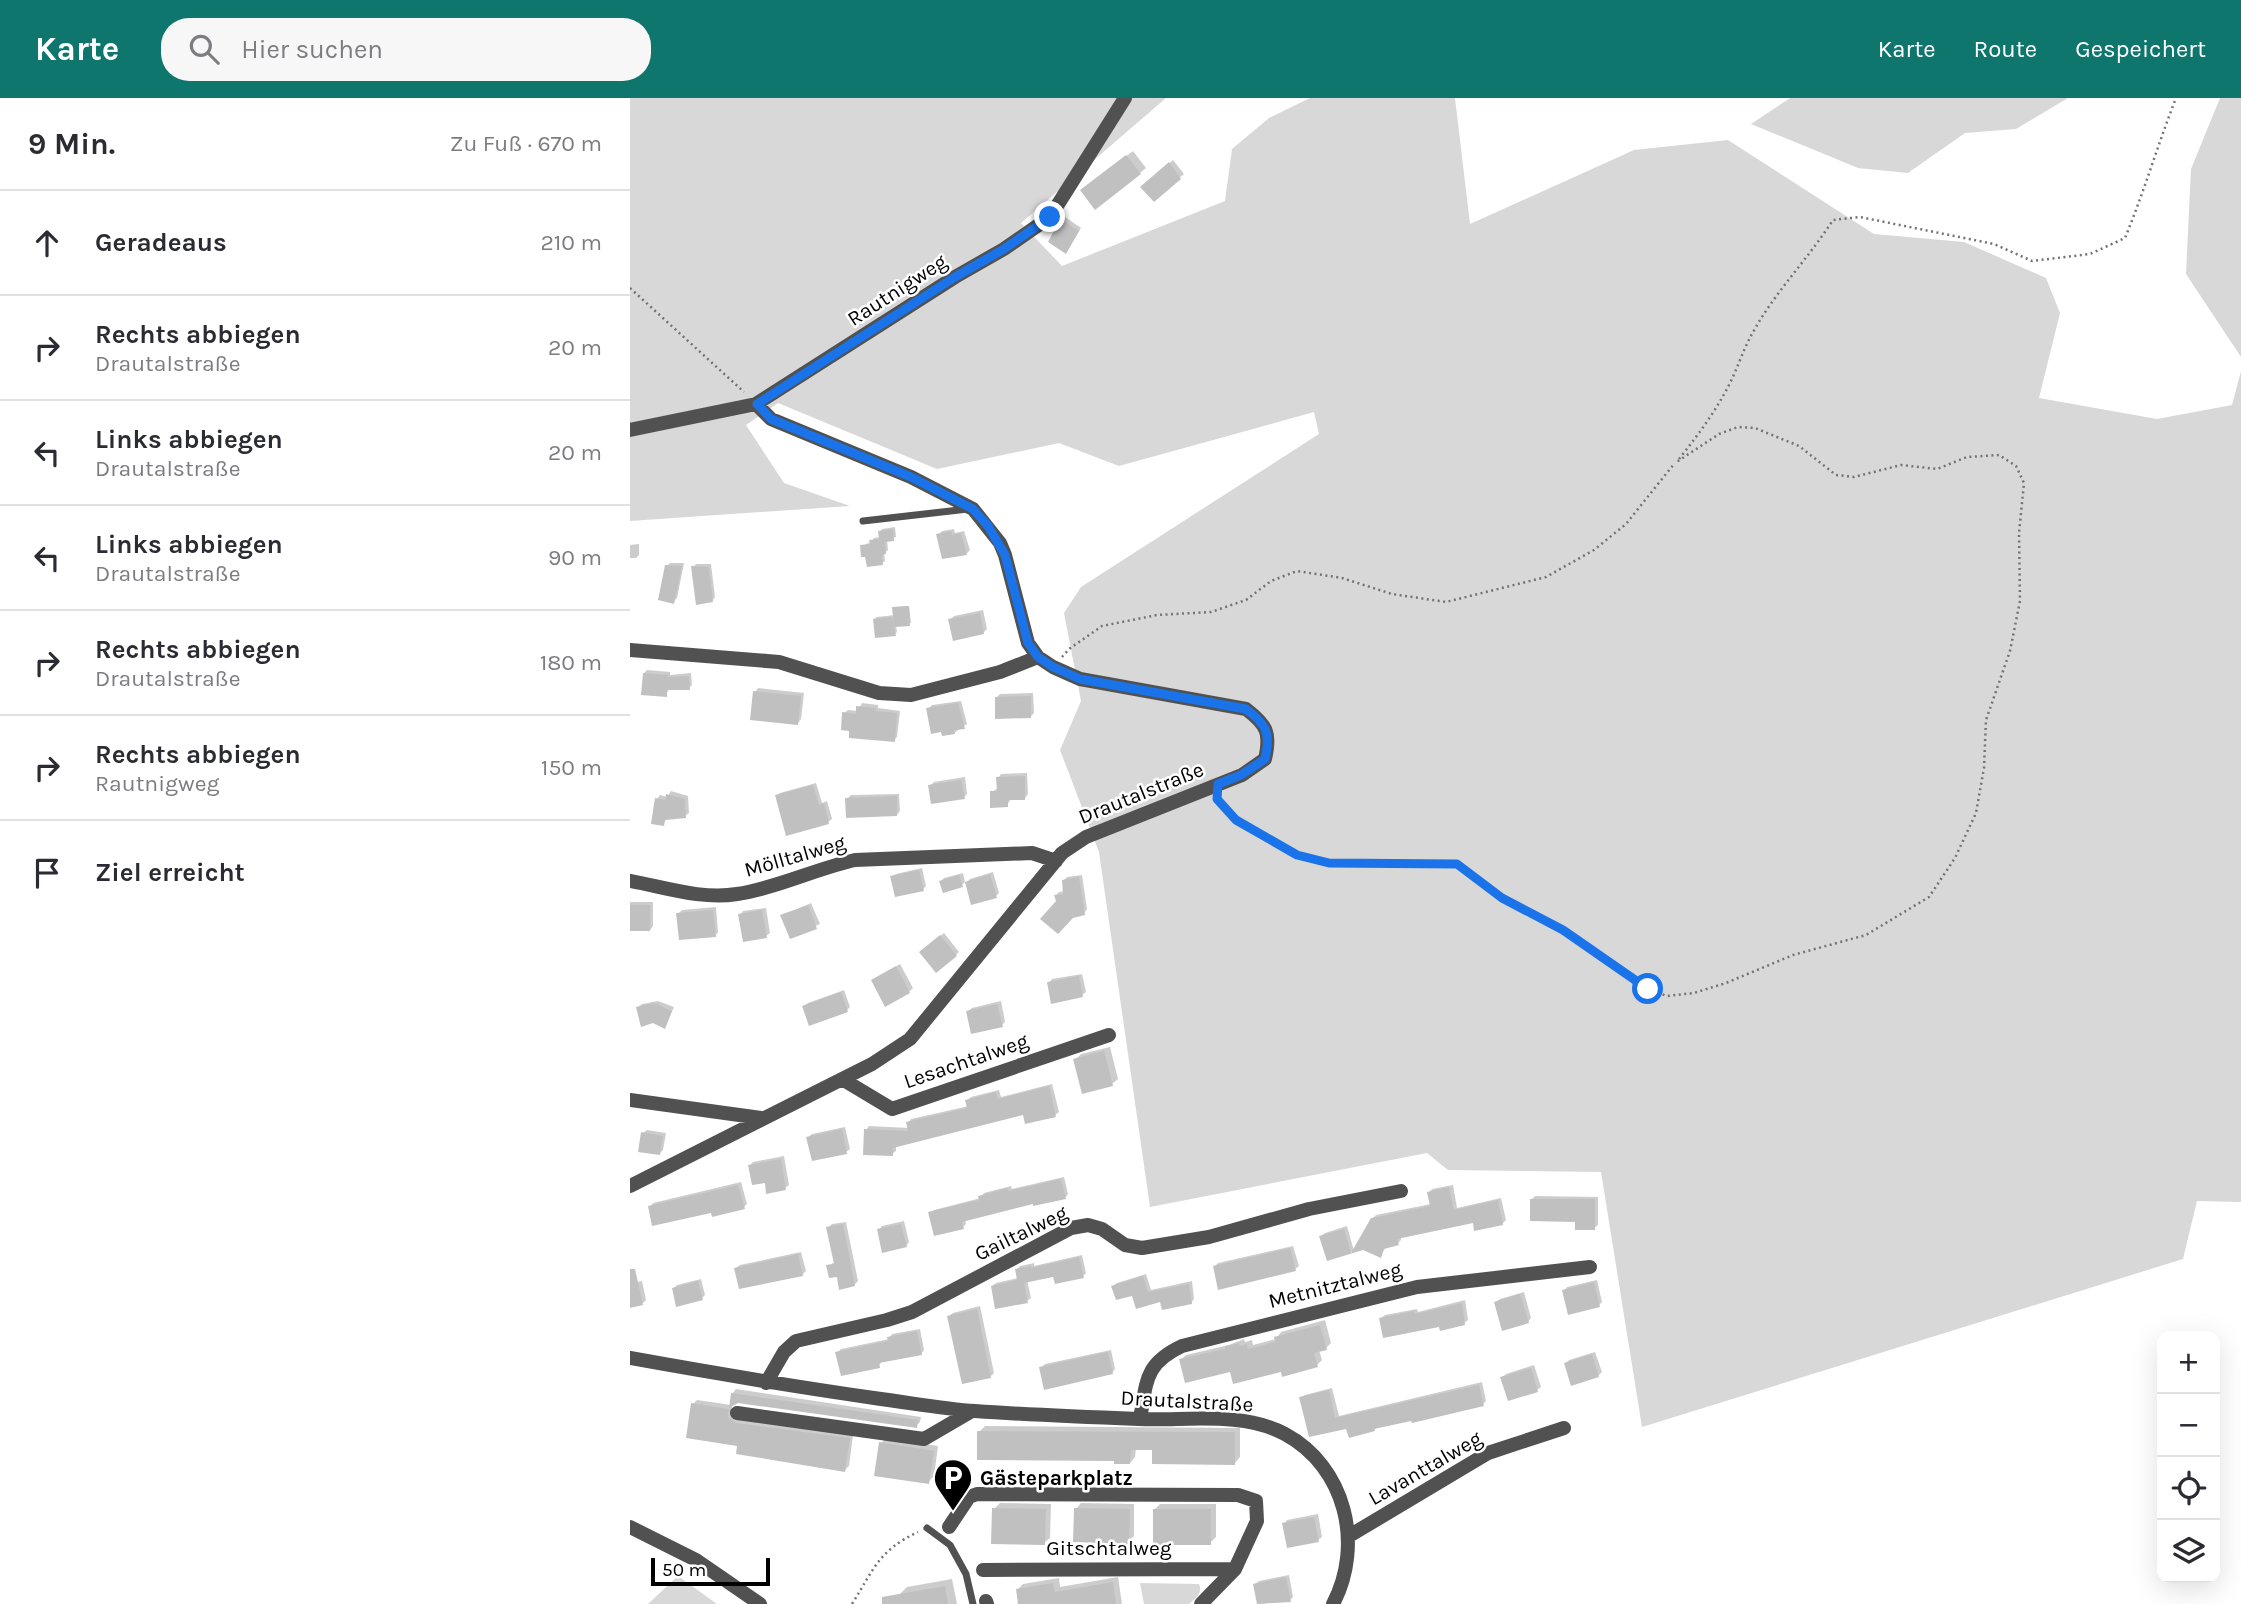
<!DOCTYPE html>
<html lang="de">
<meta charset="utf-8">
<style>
body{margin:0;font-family:Karla,sans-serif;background:#f7f7f7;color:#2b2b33}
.controls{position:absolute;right:21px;bottom:21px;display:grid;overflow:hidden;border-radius:14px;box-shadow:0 7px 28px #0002}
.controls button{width:63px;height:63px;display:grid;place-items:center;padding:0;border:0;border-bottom:2px solid #e1e1e2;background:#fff;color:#2b2b33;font:35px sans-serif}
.scale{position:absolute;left:21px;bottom:18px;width:119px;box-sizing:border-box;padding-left:7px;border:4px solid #000;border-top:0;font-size:19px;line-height:24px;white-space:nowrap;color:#000;-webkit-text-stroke:5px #fff;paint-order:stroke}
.stop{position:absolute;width:21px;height:21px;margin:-16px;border:5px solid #1a73e8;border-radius:50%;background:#fff}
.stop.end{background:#1a73e8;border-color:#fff;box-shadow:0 2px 7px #0008}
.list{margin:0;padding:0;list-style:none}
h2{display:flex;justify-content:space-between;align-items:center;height:91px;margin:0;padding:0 28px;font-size:30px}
h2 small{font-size:23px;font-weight:400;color:#7c7c81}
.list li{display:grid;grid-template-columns:46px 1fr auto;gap:21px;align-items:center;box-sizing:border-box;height:105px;padding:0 28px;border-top:2px solid #e1e1e2}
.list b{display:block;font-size:26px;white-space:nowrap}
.list p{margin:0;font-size:23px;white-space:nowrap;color:#7c7c81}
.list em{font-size:23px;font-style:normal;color:#7c7c81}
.icon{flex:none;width:38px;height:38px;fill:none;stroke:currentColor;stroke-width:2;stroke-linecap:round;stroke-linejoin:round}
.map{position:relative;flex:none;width:1611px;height:1506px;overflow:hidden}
header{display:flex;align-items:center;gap:42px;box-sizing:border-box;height:98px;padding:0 35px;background:#0f766e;color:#fff}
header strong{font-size:33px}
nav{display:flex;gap:38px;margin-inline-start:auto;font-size:24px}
.search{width:490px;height:63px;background:#f7f7f7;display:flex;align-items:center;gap:18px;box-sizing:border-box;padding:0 24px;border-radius:28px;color:#7c7c81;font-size:26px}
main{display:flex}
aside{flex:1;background:#fff}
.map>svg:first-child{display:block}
.green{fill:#d8d8d8}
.shadow{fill:#0003}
.building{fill:#c0c0c0}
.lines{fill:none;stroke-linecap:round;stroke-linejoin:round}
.path{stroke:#737373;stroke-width:2.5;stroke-dasharray:2 3.5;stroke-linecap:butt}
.service{stroke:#515151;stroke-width:7}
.minor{stroke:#515151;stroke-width:14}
.route{stroke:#1a73e8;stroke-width:9}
.labels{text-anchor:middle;stroke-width:5;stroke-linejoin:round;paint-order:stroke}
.street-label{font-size:21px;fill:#000;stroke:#fff}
.poi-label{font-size:21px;font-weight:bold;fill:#000;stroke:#fff;text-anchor:start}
</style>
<header>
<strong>Karte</strong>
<div class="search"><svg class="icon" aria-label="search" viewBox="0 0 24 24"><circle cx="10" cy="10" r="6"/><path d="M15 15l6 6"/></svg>Hier suchen</div>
<nav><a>Karte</a><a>Route</a><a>Gespeichert</a></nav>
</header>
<main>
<aside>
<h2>9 Min.<small>Zu Fuß · 670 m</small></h2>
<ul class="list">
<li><svg class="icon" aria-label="ahead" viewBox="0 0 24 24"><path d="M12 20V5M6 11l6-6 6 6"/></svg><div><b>Geradeaus</b></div><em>210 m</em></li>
<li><svg class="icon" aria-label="right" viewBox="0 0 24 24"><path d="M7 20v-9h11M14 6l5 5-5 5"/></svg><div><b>Rechts abbiegen</b><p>Drautalstraße</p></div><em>20 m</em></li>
<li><svg class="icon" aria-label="left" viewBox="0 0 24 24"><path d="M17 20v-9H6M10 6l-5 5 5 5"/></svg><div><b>Links abbiegen</b><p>Drautalstraße</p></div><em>20 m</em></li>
<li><svg class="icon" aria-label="left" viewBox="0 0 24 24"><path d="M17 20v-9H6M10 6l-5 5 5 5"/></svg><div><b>Links abbiegen</b><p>Drautalstraße</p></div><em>90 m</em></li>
<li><svg class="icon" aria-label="right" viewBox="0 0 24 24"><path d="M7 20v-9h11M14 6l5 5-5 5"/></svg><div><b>Rechts abbiegen</b><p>Drautalstraße</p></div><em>180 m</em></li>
<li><svg class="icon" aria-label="right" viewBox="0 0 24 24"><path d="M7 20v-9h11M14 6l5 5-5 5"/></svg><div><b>Rechts abbiegen</b><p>Rautnigweg</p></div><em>150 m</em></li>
<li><svg class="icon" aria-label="arrive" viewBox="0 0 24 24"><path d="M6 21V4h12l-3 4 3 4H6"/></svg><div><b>Ziel erreicht</b></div></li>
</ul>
</aside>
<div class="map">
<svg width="1611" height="1506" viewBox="0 0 1611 1506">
<rect width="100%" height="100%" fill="#fff"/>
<path class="green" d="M0,0H536L391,125L432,168L595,103L602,51L639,20L680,0H825L840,126L1004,52L1098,42L1244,136L1334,144L1416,180L1430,215L1409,300L1527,321L1602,307L1611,273V1104L1567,1103L1553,1161L1012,1329L971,1074L818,1072L797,1055L520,1109L469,754L430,652L451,603L434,515L451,489L689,336L684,314L489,368L429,345L307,371L148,305L116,327L154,385L220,408L0,423Z
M1160,0H1438L1386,31L1335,35L1278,75L1228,70L1121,26Z
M1590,0H1611V259L1556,176L1561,71Z
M48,1478L87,1506H18Z
M510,1485L569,1486C573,1495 566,1500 559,1506H514Z"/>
<path class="shadow" d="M503,53L516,70L510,75L458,87Z
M543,62L554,76L524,101L513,89Z
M435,119L451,130L439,150L431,122Z
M265,429L266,439L257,442L258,452L254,455L255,463L252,465L232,448L241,444L244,440L250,439V434L252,431Z
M324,431L325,435L334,433L340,452L337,455L313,459L308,437L312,433Z
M9,446V457L6,460H0V447Z
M40,465H54L47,500L43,504L37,468Z
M66,466H81L85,499L82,503L63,469Z
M279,508L281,525L266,527L267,534L265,536L244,521L247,519L265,517L266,509Z
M353,512L357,531L353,535L320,522L324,518Z
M17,572L40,574V577L61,575L62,587L59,590L39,591L36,597L14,575Z
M128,590L174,595L171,621L168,625L125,594Z
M403,595L404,615L400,619L366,600L370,596Z
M331,603L337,626L324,635L298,611L302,607Z
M232,605L248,607V610L270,613L267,639L264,642L214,615L218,612L228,613Z
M397,675L398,696L395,700L381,701L377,707L362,694L368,690V680L371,676Z
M335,679L337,696L334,699L300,688L304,684Z
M186,685L192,705L197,703L202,721L198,724L147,698L150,695Z
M41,693L58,698L59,715L55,718L37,720L33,726L27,701L30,697L37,699Z
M269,696L270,713L267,717L217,701L221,697Z
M292,770L296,788L293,791L262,779L266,776Z
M363,774L369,795L366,798L337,784L340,781Z
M333,775L335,784L332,787L311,783L314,780Z
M452,777L457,811L454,815L426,797L429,794L435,793L433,783L437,779Z
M0,804H23V828L20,832H0Z
M181,805L190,826L161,839L152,818Z
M86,809L88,834L85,838L48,816L52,812Z
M136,810L140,835L136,838L110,817L113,813Z
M314,835L329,854L326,857L294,851Z
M270,866L283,890L279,894L243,882Z
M452,876L456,894L452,897L419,885L422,881Z
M214,892L220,909L217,912L174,908L178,905Z
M28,903L44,909L35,929L23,923L8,909L12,906Z
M371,903L375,924L372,927L338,913L342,910Z
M480,949L488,981L482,986L445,962L451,956Z
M422,986L429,1014L425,1017L394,1015L266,1047V1053L262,1056L236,1032L239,1028L279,1030L278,1025L281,1021L339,1008L337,1003L341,999L369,992L371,999Z
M215,1029L220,1051L216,1054L178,1039L182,1036Z
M17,1032L36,1035L33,1052L30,1055L13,1035Z
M154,1058L159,1087L155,1090L136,1083L120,1067L123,1064Z
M434,1079L438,1096L435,1100L404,1104L335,1121L336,1126L333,1129L300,1115L304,1112L351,1100L354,1095L381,1088L382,1091Z
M111,1084L117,1106L114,1109L82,1113L20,1109L23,1105Z
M823,1087L827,1110L871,1100L876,1122L872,1126L844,1123L771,1139V1142L768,1145L756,1149L750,1158L742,1121L746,1117L801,1106L799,1095L802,1091Z
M905,1098L968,1099V1127L964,1130L902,1101Z
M274,1123L279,1144L276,1148L249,1132L252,1128Z
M216,1124L228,1183L224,1187L198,1168L205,1164L198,1130L202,1126Z
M717,1128L724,1153L698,1161L691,1138L695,1135Z
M663,1148L669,1168L665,1171L585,1168L588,1165Z
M171,1154L176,1173L172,1177L106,1170L110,1167Z
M452,1157L456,1175L453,1178L425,1177L397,1182L401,1200L397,1203L362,1188L366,1185L388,1180L387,1171L390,1168L404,1165V1168Z
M516,1176L521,1192L562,1183L564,1201L561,1205L532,1202L483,1188L487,1185Z
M71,1181L75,1197L72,1200L44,1190L47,1187Z
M967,1182L972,1204L969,1207L934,1193L937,1189Z
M12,1183L16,1202L13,1205L0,1208V1186Z
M894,1194L901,1220L898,1224L866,1204L870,1201Z
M835,1202L838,1222L834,1225L810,1227L751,1220L755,1217L787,1211L788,1214Z
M350,1208L364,1275L360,1279L319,1218L323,1215Z
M695,1222L701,1245L696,1250L689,1252L692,1262L687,1267L652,1271L602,1272L551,1262L556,1257L599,1247L614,1241L615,1244L622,1242L623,1247L646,1241L651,1234Z
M290,1231L294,1252L291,1256L252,1263L249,1268L207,1255L211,1251L259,1241L262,1236Z
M481,1252L485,1271L482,1275L411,1270L415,1266Z
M965,1254L972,1274L968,1278L936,1265L939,1262Z
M904,1267L911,1289L907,1292L872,1280L876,1276Z
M852,1284L856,1303L853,1306L747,1329L744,1332L718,1329L671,1300L675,1297L702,1290L709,1318Z
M106,1291L291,1319L290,1324L286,1328L108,1304L102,1306V1315L223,1337L219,1368L215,1372L109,1346L63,1306L67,1302L101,1307L102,1296Z
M355,1328L610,1330V1359L605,1365L524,1350H506L505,1359L500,1365L349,1334Z
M257,1340L308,1348L304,1378L298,1384L251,1345Z
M370,1405L421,1406L420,1440L414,1445L364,1411Z
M451,1405L504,1406V1438L498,1444L446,1411Z
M530,1406H586V1439L580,1445L524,1412Z
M688,1416L692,1439L688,1442L654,1426L657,1422Z
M659,1477L663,1499L660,1502L629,1506L625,1486L629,1483Z
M488,1479L492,1506H390L387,1492L393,1486L429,1480L430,1489Z
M322,1481L327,1506H271L269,1497L277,1489Z"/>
<path class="building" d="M496,57L511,76L465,112L450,92Z
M539,64L551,81L524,104L510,89Z
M430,121L449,133L436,156L418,144Z
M263,431L264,443L255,444L256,456L252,457L253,467L237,469L235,459H231L230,447L240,446L239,442L249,441L248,433Z
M321,433L322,437L331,435L337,457L312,461L306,436Z
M35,467L52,468L44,506L28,502Z
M61,468L79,469L83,504L66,507Z
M279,508L280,528L264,529L262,509Z
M350,515L354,536L323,543L318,521Z
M262,519L266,538L245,540L243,521Z
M13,575L38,577V579L59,578L60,592H37V599L11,597Z
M123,593L171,598L168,627L120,622Z
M401,598V620L365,621V599Z
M328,605L335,631L324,632L325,636L312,638L311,634L301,636L296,610Z
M226,608L246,610L245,613L267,615L265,644L219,640V633L211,632L212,614L226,616Z
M395,678V702H378V709L360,710V693H367L366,679Z
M331,682L335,701L301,706L298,687Z
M183,687L189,707L194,705L199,726L156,738L145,697Z
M36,696L55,701L56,720L35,722L34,728L21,726L25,700L35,702Z
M267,698V718L216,720L215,700Z
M289,772L294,793L265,799L260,778Z
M360,776L367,800L341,807L335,784Z
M329,777L333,789L313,795L309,783Z
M449,779L455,817L443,820L428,836L410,821L426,803L424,797L433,796L432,782Z
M0,807H20V833H0Z
M178,807L187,831L160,841L150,817Z
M83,812L86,839L49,842L46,815Z
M132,812L137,840L113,844L108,816Z
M310,837L327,858L306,875L289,854Z
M266,868L280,895L255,909L241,882Z
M449,878L453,899L421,906L417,884Z
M211,894L218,914L179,928L172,908Z
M24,905L42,913L35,931L23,925L11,929L6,909Z
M367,906L373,929L341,936L336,913Z
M474,953L483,988L452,996L443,961Z
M419,988L426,1019L395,1026L393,1017L263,1050V1058L233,1057L234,1031L278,1033L276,1024L337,1010L335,1002L366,994L368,1001Z
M212,1031L217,1056L182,1063L176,1039Z
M11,1034L33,1038L30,1057L8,1054Z
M151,1061L156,1092L136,1096L135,1085L122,1087L118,1067Z
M431,1081L436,1101L403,1108V1106L332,1124L334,1131L304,1138L298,1114L349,1102L348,1098L378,1090V1093Z
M108,1087L115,1111L82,1119L81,1115L22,1128L18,1108Z
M819,1089L824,1112L868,1102L873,1127L844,1133L843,1125L767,1141L769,1147L754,1151L751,1160L733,1152L697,1163L689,1138L714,1131L721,1155L741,1120L800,1108L797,1094Z
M900,1101H965V1132H945V1124L900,1123Z
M213,1126L225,1188L209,1192L207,1179L199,1180L196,1167L204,1166L196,1129Z
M271,1126L277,1149L252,1155L247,1131Z
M660,1150L666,1173L588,1192L583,1168Z
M168,1156L173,1178L109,1191L104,1170Z
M449,1159L454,1180L425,1186L423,1179L394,1185L398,1205L365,1211L361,1188L387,1182L385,1171L401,1168V1170Z
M0,1171H5L13,1207L0,1210Z
M513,1178L518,1194L559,1186L562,1206L532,1212L530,1204L506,1211L502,1198L486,1202L481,1188Z
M68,1183L73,1202L46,1209L42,1190Z
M964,1184L970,1209L938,1217L932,1192Z
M890,1196L899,1225L872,1233L864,1204Z
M832,1205L835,1227L810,1233L809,1229L753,1240L749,1220L784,1213L785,1216Z
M347,1211L361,1280L332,1286L317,1218Z
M690,1227L697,1252L684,1255L688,1269L652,1279L651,1274L603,1286L600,1274L555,1285L549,1261L595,1251V1248L609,1245L610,1248L617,1246L618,1251L645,1244L644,1239Z
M287,1233L292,1257L249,1265L250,1270L211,1278L205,1254L258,1243L257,1239Z
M478,1254L483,1276L414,1292L409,1269Z
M962,1256L969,1279L941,1288L934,1265Z
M901,1270L908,1294L878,1303L870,1279Z
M849,1287L854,1308L782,1325L781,1323L744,1331L745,1333L719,1340L716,1331L679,1339L669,1299L699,1292L705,1320Z
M101,1295L288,1322L287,1330L108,1305L99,1310L98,1319L106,1325L220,1340L215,1374L106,1356L107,1348L56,1340L61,1305L99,1311Z
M347,1333L605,1334V1367L522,1366V1352H501L500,1366H484V1363L347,1362Z
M249,1344L304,1353L299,1386L244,1378Z
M362,1410L416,1411L415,1447L361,1446Z
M444,1410L500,1411L499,1446L443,1444Z
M523,1411H581V1447H523Z
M684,1419L689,1444L657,1450L652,1425Z
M656,1479L661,1504L627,1506L623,1486Z
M483,1484L486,1506H388L386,1491L423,1485L425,1494Z
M315,1488L318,1506H252V1499Z"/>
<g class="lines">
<path class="path" d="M0,190L114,294
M1049,361C1068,337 1086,313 1100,285C1108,269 1113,252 1122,236C1144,195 1178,161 1203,122L1230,119L1364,146L1402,163L1460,156L1495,140C1514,94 1528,46 1546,0
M432,559L439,551L472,528L527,517L581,514L616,502L641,483L667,473L712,480L762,496L816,504L916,479L964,452L996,426L1044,366
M589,703L606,722L667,757L699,765L827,767L872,800L932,832L1018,891L1037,898L1064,895L1096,885L1163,857L1236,837L1299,799L1325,760L1346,715L1354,670L1356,622L1380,553L1390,503L1389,435L1394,385L1386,368L1369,357L1337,359L1307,371L1271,367L1224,379L1206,377L1169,348L1125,330L1108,329L1089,336L1045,365
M222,1506C244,1471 248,1453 288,1434"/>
<path class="service" d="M233,423L338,411
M297,1430L320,1447L336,1476L343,1506"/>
<path class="minor" d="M0,332L126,306L325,179L374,151L420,119L495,0
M0,552L149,564L249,595L281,597L370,574L408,559
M0,783C34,789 72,802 107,796C147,790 185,771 225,762L402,755L426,763
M212,981L262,1011L479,937
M0,1002L131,1020
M0,1088L242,966L280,941L432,755L456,739L612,677L635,661C641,635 637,627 616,611L450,581L423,569L408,559L398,545L375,457L370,445L343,411L281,379L141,321L126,306
M0,1260C83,1275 167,1289 251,1301C282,1305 314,1311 345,1313C400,1317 454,1319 509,1321C556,1323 612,1313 655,1336C716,1369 734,1447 703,1506
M136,1285L154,1254L166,1243L257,1222L282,1214L441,1130L458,1127L472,1131L495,1147L512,1150L579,1139L679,1111L771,1093
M107,1315L294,1341L342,1313
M510,1321C517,1283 514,1266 552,1248L787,1189L960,1169
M0,1429L66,1462L130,1506
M319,1429L339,1399L347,1396L608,1397L626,1403L627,1423L605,1471L571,1506
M719,1438L858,1355L934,1330
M353,1472L605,1471
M356,1503L357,1506"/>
</g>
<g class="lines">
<path class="route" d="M420,119L374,151L325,179L127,306L141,321L281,379L343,411L358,428L375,457L398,545L408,559L423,569L450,581L616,611C637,627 641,635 635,661L611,677L588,686L587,701L606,722L667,757L699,765L827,766L872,800L933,832L1018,891"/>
</g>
<defs>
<g id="parking-pin" transform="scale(2.0125)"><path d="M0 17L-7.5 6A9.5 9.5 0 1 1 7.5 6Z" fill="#000" stroke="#fff"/><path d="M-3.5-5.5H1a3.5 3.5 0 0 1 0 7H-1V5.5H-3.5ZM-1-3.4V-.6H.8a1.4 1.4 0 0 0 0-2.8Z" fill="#fff"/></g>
</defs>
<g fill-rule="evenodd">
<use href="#parking-pin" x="323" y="1380"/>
</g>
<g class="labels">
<g class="street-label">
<text transform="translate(267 192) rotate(-33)" y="7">Rautnigweg</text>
<text transform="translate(511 695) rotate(-22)" y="7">Drautalstraße</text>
<text transform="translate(165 758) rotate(-16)" y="7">Mölltalweg</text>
<text transform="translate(336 963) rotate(-19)" y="7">Lesachtalweg</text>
<text transform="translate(391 1135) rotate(-26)" y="7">Gailtalweg</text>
<text transform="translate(705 1187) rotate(-14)" y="7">Metnitztalweg</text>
<text transform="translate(557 1303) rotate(3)" y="7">Drautalstraße</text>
<text transform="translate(795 1370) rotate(-30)" y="7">Lavanttalweg</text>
<text x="479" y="1457">Gitschtalweg</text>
</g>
<g class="poi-label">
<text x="350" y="1387">Gästeparkplatz</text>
</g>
</g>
</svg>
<div class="controls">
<button>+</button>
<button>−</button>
<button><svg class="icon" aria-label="locate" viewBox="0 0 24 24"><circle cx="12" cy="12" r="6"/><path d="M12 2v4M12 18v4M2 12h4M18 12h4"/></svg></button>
<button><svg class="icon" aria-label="layers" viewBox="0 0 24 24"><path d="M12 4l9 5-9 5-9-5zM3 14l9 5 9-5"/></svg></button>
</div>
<div class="scale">50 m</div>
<div class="stop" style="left:1018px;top:891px"></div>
<div class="stop end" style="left:420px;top:119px"></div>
</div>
</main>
